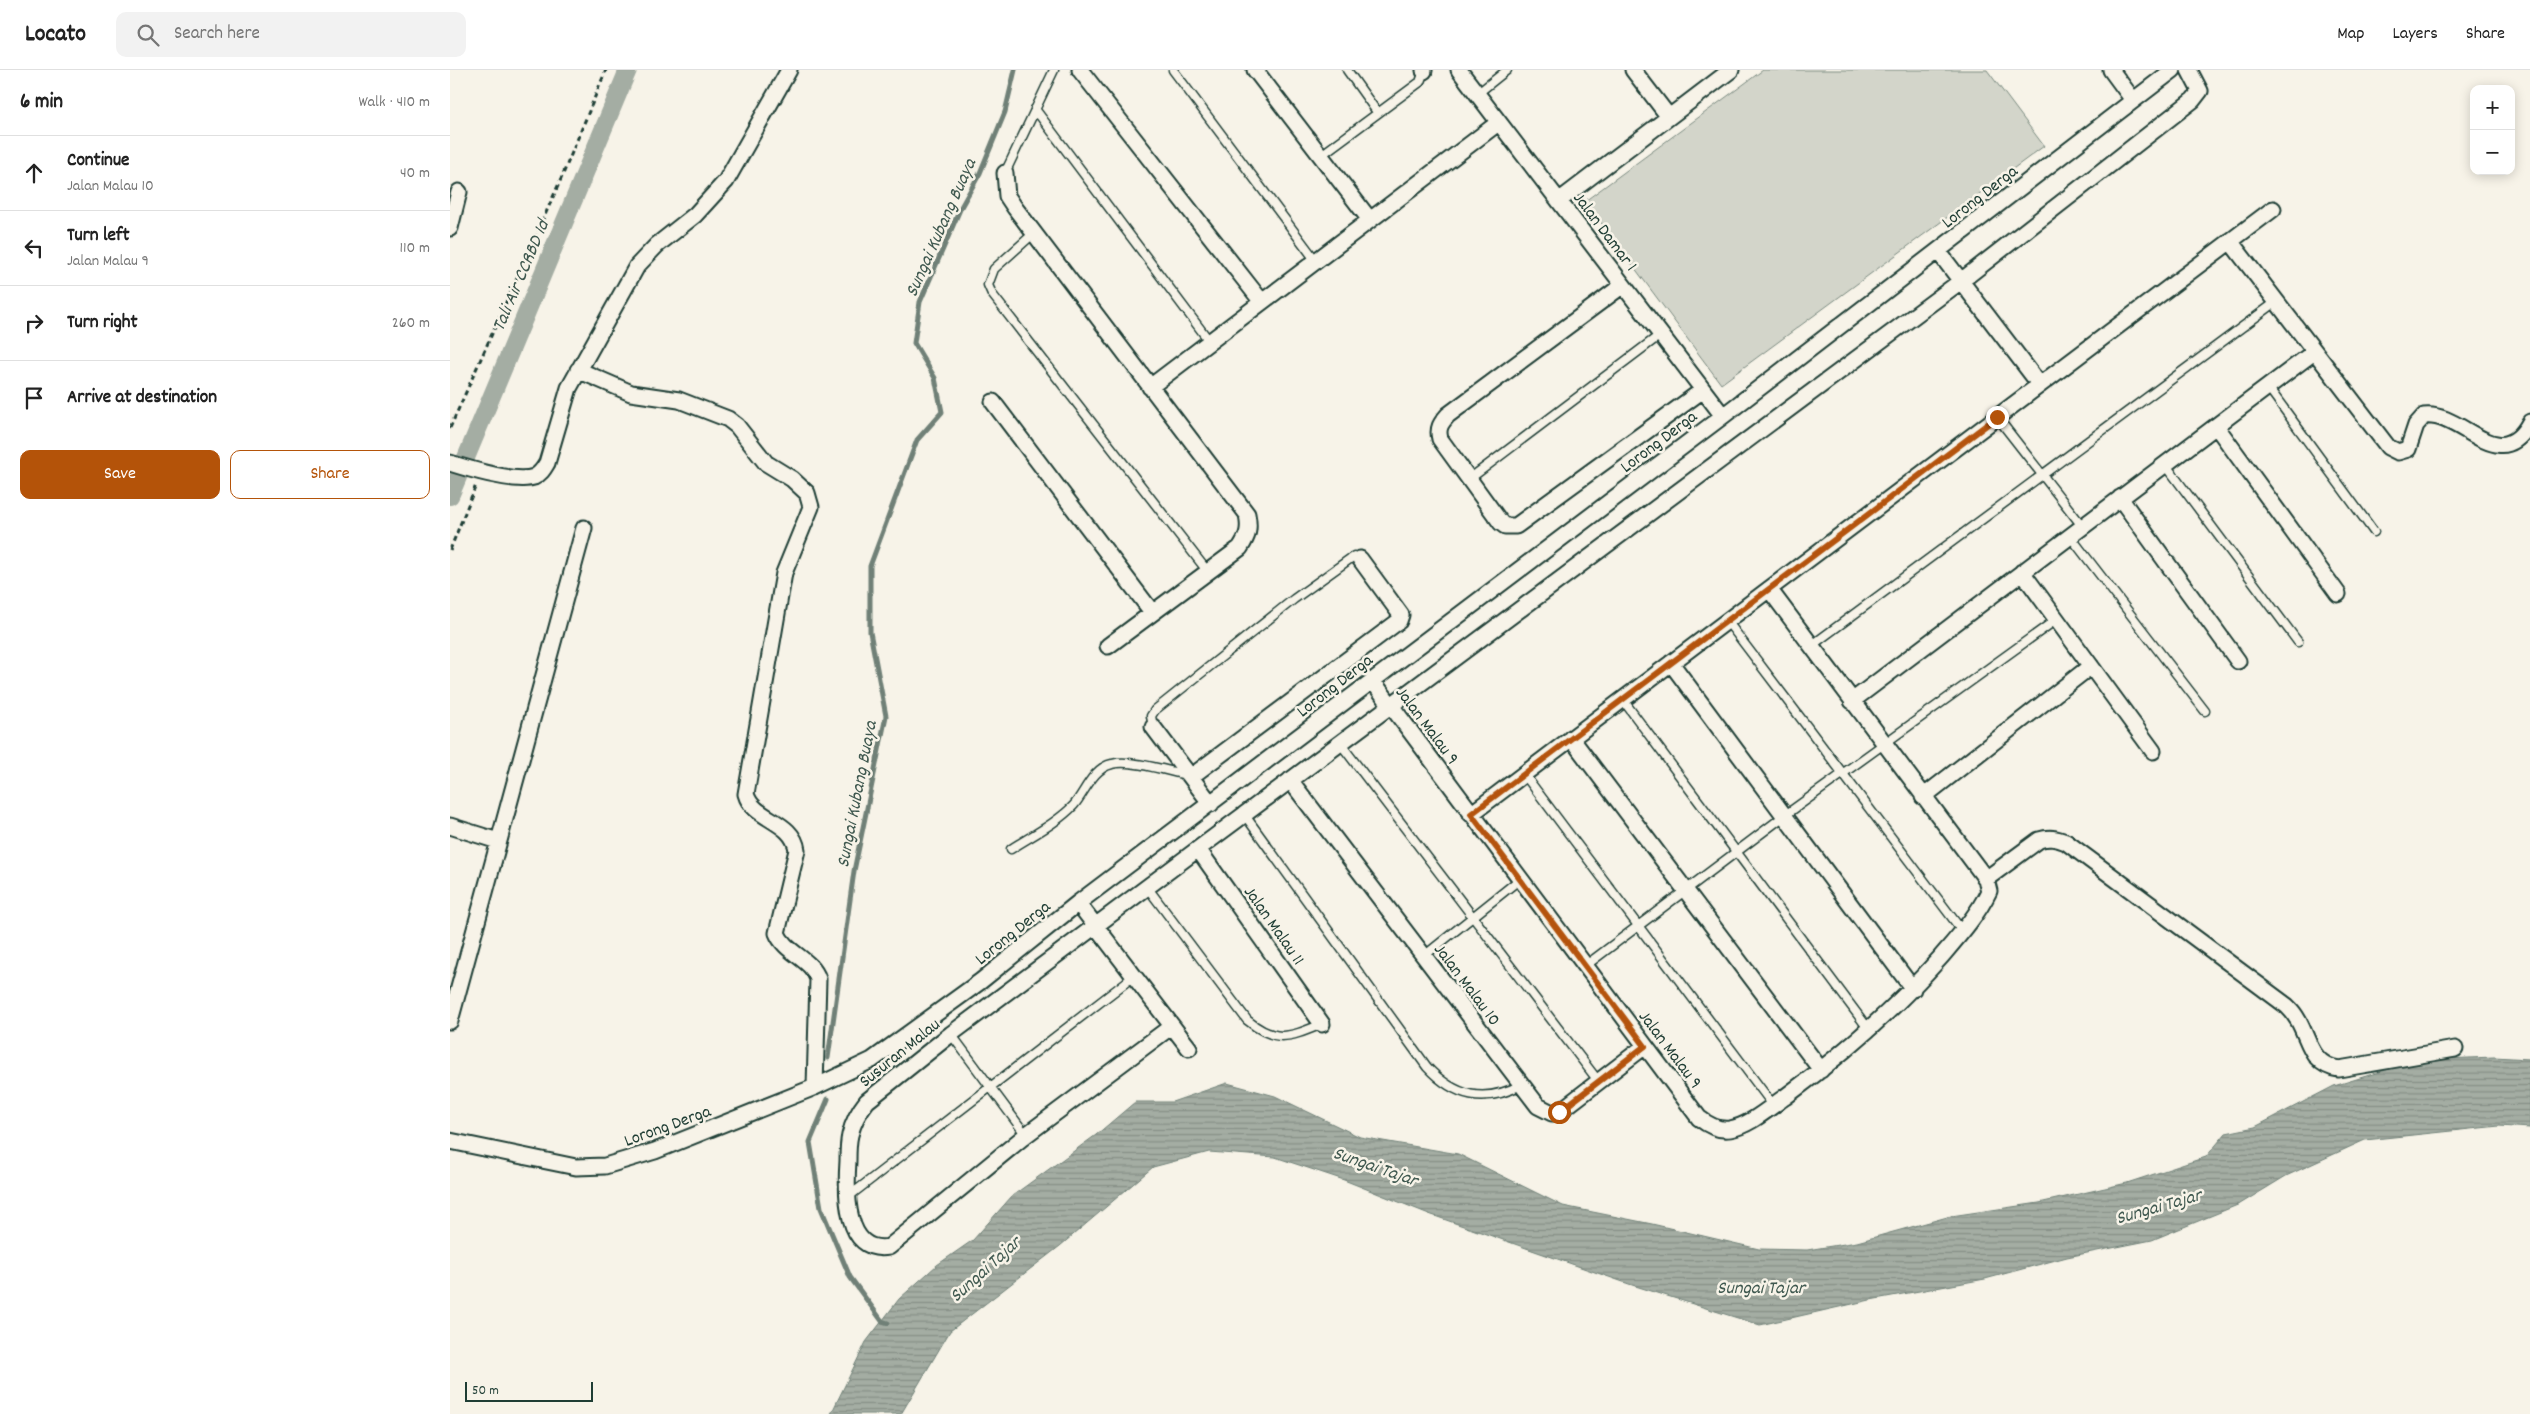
<!DOCTYPE html>
<meta charset="utf-8">
<style>
body{margin:0;font-family:Dekko,sans-serif;background:#f2f2f2;color:#222}
.controls{position:absolute;right:15px;top:15px;display:grid;overflow:hidden;border-radius:10px;box-shadow:0 2px 12px #0003}
.controls button{width:45px;height:45px;display:grid;place-items:center;padding:0;border:0;border-bottom:1px solid #e0e0e0;background:#fff;color:#222;font:25px sans-serif}
.scale{position:absolute;left:15px;bottom:12px;width:128px;box-sizing:border-box;padding-left:5px;border:2px solid #1f3d34;border-top:0;font-size:14px;line-height:18px;white-space:nowrap;color:#1f3d34;-webkit-text-stroke:4px #f7f3e8;paint-order:stroke}
.stop{position:absolute;width:15px;height:15px;margin:-11px;border:4px solid #b45309;border-radius:50%;background:#fff}
.stop.end{background:#b45309;border-color:#fff;box-shadow:0 1px 5px #0008}
.list{margin:0;padding:0;list-style:none}
h2{display:flex;justify-content:space-between;align-items:center;height:65px;margin:0;padding:0 20px;font-size:21px}
h2 small{font-size:16px;font-weight:400;color:#767676}
.list li{display:grid;grid-template-columns:32px 1fr auto;gap:15px;align-items:center;box-sizing:border-box;height:75px;padding:0 20px;border-top:1px solid #e0e0e0}
.list b{display:block;font-size:19px;white-space:nowrap}
.list p{margin:0;font-size:16px;white-space:nowrap;color:#767676}
.list em{font-size:16px;font-style:normal;color:#767676}
.actions{display:flex;gap:10px;padding:15px 20px}
.actions a{flex:1;padding:11px 0;border:1px solid #b45309;border-radius:10px;text-align:center;font-size:18px;color:#b45309}
.actions .main{background:#b45309;color:#fff}
.icon{flex:none;width:28px;height:28px;fill:none;stroke:currentColor;stroke-width:2;stroke-linecap:round;stroke-linejoin:round}
.map{position:relative;flex:none;width:2080px;height:1344px;overflow:hidden}
header{display:flex;align-items:center;gap:30px;box-sizing:border-box;height:70px;padding:0 25px;background:#fff;border-bottom:1px solid #e0e0e0}
header strong{font-size:24px}
nav{display:flex;gap:28px;margin-inline-start:auto;font-size:18px}
.search{width:350px;height:45px;background:#f2f2f2;display:flex;align-items:center;gap:12px;box-sizing:border-box;padding:0 18px;border-radius:10px;color:#767676;font-size:19px}
main{display:flex}
aside{flex:1;background:#fff}
.map>svg:first-child{display:block}
.park{fill:#d3d5ca;stroke:#79897f}
.water{fill:url(#water-rules);stroke:#6f8077}
.lines{fill:none;stroke-linecap:round;stroke-linejoin:round}
.stream{stroke:#6f8077;stroke-width:5}
.canal{stroke:#a4ada3;stroke-width:18}
.lane-casing{stroke:#1f3d34;stroke-width:11}
.street-casing{stroke:#1f3d34;stroke-width:19}
.path{stroke:#1f3d34;stroke-width:3;stroke-dasharray:5 4;stroke-linecap:butt}
.lane{stroke:#f7f3e8;stroke-width:8}
.street{stroke:#f7f3e8;stroke-width:15}
.route{stroke:#b45309;stroke-width:6}
.labels{text-anchor:middle;stroke-width:5;stroke-linejoin:round;paint-order:stroke}
.street-label{font-size:18px;fill:#1f3d34;stroke:#f7f3e8}
.water-label{font-size:19px;font-style:italic;fill:#405950;stroke:#f7f3e8}
</style>
<header>
<strong>Locato</strong>
<div class="search"><svg class="icon" aria-label="search" viewBox="0 0 24 24"><circle cx="10" cy="10" r="6"/><path d="M15 15l6 6"/></svg>Search here</div>
<nav><a>Map</a><a>Layers</a><a>Share</a></nav>
</header>
<main>
<aside>
<h2>6 min<small>Walk · 410 m</small></h2>
<ul class="list">
<li><svg class="icon" aria-label="ahead" viewBox="0 0 24 24"><path d="M12 20V5M6 11l6-6 6 6"/></svg><div><b>Continue</b><p>Jalan Malau 10</p></div><em>40 m</em></li>
<li><svg class="icon" aria-label="left" viewBox="0 0 24 24"><path d="M17 20v-9H6M10 6l-5 5 5 5"/></svg><div><b>Turn left</b><p>Jalan Malau 9</p></div><em>110 m</em></li>
<li><svg class="icon" aria-label="right" viewBox="0 0 24 24"><path d="M7 20v-9h11M14 6l5 5-5 5"/></svg><div><b>Turn right</b></div><em>260 m</em></li>
<li><svg class="icon" aria-label="arrive" viewBox="0 0 24 24"><path d="M6 21V4h12l-3 4 3 4H6"/></svg><div><b>Arrive at destination</b></div></li>
</ul>
<div class="actions"><a class="main">Save</a><a>Share</a></div>
</aside>
<div class="map">
<svg width="2080" height="1344" viewBox="0 0 2080 1344">
<defs>
<pattern id="water-rules" width="6" height="5" patternUnits="userSpaceOnUse" patternTransform="scale(1.25)"><rect width="6" height="5" fill="#a4ada3"/><path d="M0 2.5h6" fill="none" stroke="#858e86"/></pattern>
</defs>
<rect width="100%" height="100%" fill="#f7f3e8"/>
<filter id="ink" filterUnits="userSpaceOnUse"><feTurbulence type="fractalNoise" baseFrequency=".02" numOctaves="2"/><feDisplacementMap in="SourceGraphic" scale="10" xChannelSelector="R" yChannelSelector="G"/><feConvolveMatrix kernelMatrix="1 2 1 2 8 2 1 2 1" color-interpolation-filters="sRGB"/></filter>
<g filter="url(#ink)">
<path class="park" d="M1313,0H1537L1594,76L1271,314L1135,131Z"/>
<path class="water" d="M2044,987L2080,989V1058L2049,1056L1915,1070L1836,1106L1790,1134L1702,1170L1617,1187L1535,1209L1420,1230L1310,1255L1179,1214L979,1144L894,1110L825,1087L759,1082L703,1097L610,1176L500,1261L451,1344H381L416,1272L449,1229L487,1195L523,1170L562,1126L646,1065L685,1032H722L777,1013L825,1026L910,1067L1008,1084L1113,1136L1202,1154L1309,1179L1357,1180L1407,1172L1501,1146L1589,1133L1677,1113L1756,1087L1776,1063L1805,1057L1884,1016L1968,990Z"/>
<g class="lines">
<path class="stream" d="M378,988L404,801L436,646L420,562V496L467,370L492,342L485,308L464,273L470,232L511,137L530,103L555,42L565,0
M378,1029L360,1072L371,1138L400,1207L432,1251L438,1253"/>
<path class="canal" d="M0,426L178,0"/>
<g class="lane-casing">
<path id="lane" d="M723,0L866,191
M897,0L927,42
M1027,24L1057,0
M585,39L760,272
M870,86L970,12L974,1
M555,103L604,0
M583,164L544,199L538,215L542,224L758,502
M1818,317L1924,462
M1547,347L1633,457
M1715,394L1848,572
M1018,410L1210,265
M1620,466L1755,641
M1277,551L1513,862
M1361,576L1826,232
M1173,630L1420,961
M703,657L701,646L705,640L844,529L904,486L910,489
M890,673L1149,1012
M1074,704L1323,1035
M794,744L977,997C1005,1027 1034,1034 1071,1015
M561,779C581,766 607,753 624,735C635,722 643,698 662,694C680,689 718,701 737,705
M697,817L797,950C826,974 840,967 872,954
M974,886L1070,809
M1135,896L1334,746L1607,549
M501,964L576,1065
M398,1127L684,906"/>
</g>
<g class="street-casing">
<path id="street" d="M630,0L812,232
M805,0L920,150
M974,0V1
M1009,0L1273,346
M1183,0L1219,47
M1661,0L1683,30
M555,103L557,126L565,138L797,444C800,459 798,466 790,478L658,576
M1110,130L1281,0
M0,158L9,122
M1780,171L1938,377L1948,382L1958,379L1966,355L1974,346C2012,341 2050,408 2080,352
M1488,181L1590,315
M1173,215L998,345C991,353 987,358 990,369L1051,453L1055,456H1066L1253,320
M128,300L181,323L229,330L278,349L287,356L316,393L342,409L357,423L361,437L334,503L296,724C303,750 343,750 347,780L327,863C335,883 362,889 368,909L365,1017
M700,317L1048,53
M543,332L702,542
M1766,356L1888,524
M0,393C19,399 66,413 84,407C91,404 94,398 97,393L119,318L187,196L207,175L245,145L276,111L339,0
M1670,428L1788,591
M1572,502L1703,681
M1221,593L1463,919
M922,610L1249,1048C1258,1055 1268,1061 1280,1059C1299,1056 1319,1038 1335,1027C1392,985 1443,941 1490,888C1508,867 1527,846 1539,821L1536,809L1319,519
M1402,631L1864,282
M703,657L761,734
M1121,668L1371,1000
M742,706L949,551L951,545L910,489
M840,710L1088,1036L1102,1043L1109,1042L1195,976
M1473,727L1641,596
M1021,744L1823,139
M0,756L48,771
M748,779L872,954
M1536,809L1589,770C1599,767 1606,768 1616,772L1837,936C1861,958 1854,994 1889,999L2005,979
M628,833L739,978
M0,951L134,458
M722,956L576,1065L439,1177C394,1185 396,1121 398,1091C398,1083 398,1073 400,1065C403,1052 409,1041 417,1031L501,964L748,779L1511,211L1743,30L1750,21L1739,0
M0,1071L126,1097L155,1096L205,1081L365,1017L422,990L531,911L628,833L1273,346L1723,0"/>
</g>
<path class="path" d="M0,358L111,109L156,0
M0,480L26,415"/>
<use href="#lane" class="lane"/>
<use href="#street" class="street"/>
</g>
</g>
<g class="lines" filter="url(#ink)">
<path class="route" d="M1109,1042L1195,976L1021,744L1547,347"/>
</g>
<g class="labels">
<g class="street-label">
<text transform="translate(1529 126) rotate(-38)" y="6">Lorong Derga</text>
<text transform="translate(1156 161) rotate(53)" y="6">Jalan Damar 1</text>
<text transform="translate(1208 371) rotate(-37)" y="6">Lorong Derga</text>
<text transform="translate(884 615) rotate(-38)" y="6">Lorong Derga</text>
<text transform="translate(978 655) rotate(53)" y="6">Jalan Malau 9</text>
<text transform="translate(825 855) rotate(55)" y="6">Jalan Malau 11</text>
<text transform="translate(562 862) rotate(-39)" y="6">Lorong Derga</text>
<text transform="translate(1018 914) rotate(53)" y="6">Jalan Malau 10</text>
<text transform="translate(1221 979) rotate(53)" y="6">Jalan Malau 9</text>
<text transform="translate(449 982) rotate(-39)" y="6">Susuran Malau</text>
<text transform="translate(217 1055) rotate(-20)" y="6">Lorong Derga</text>
</g>
<g class="water-label">
<text transform="translate(489 157) rotate(-66)" y="7">Sungai Kubang Buaya</text>
<text transform="translate(69 205) rotate(-67)" y="7">Tali Air CCRBD 1d</text>
<text transform="translate(405 724) rotate(-79)" y="7">Sungai Kubang Buaya</text>
<text transform="translate(926 1095) rotate(19)" y="7">Sungai Tajar</text>
<text transform="translate(1708 1135) rotate(-16)" y="7">Sungai Tajar</text>
<text transform="translate(534 1198) rotate(-42)" y="7">Sungai Tajar</text>
<text x="1311" y="1223">Sungai Tajar</text>
</g>
</g>
</svg>
<div class="controls">
<button>+</button>
<button>−</button>
</div>
<div class="scale">50 m</div>
<div class="stop" style="left:1109px;top:1042px"></div>
<div class="stop end" style="left:1547px;top:347px"></div>
</div>
</main>
